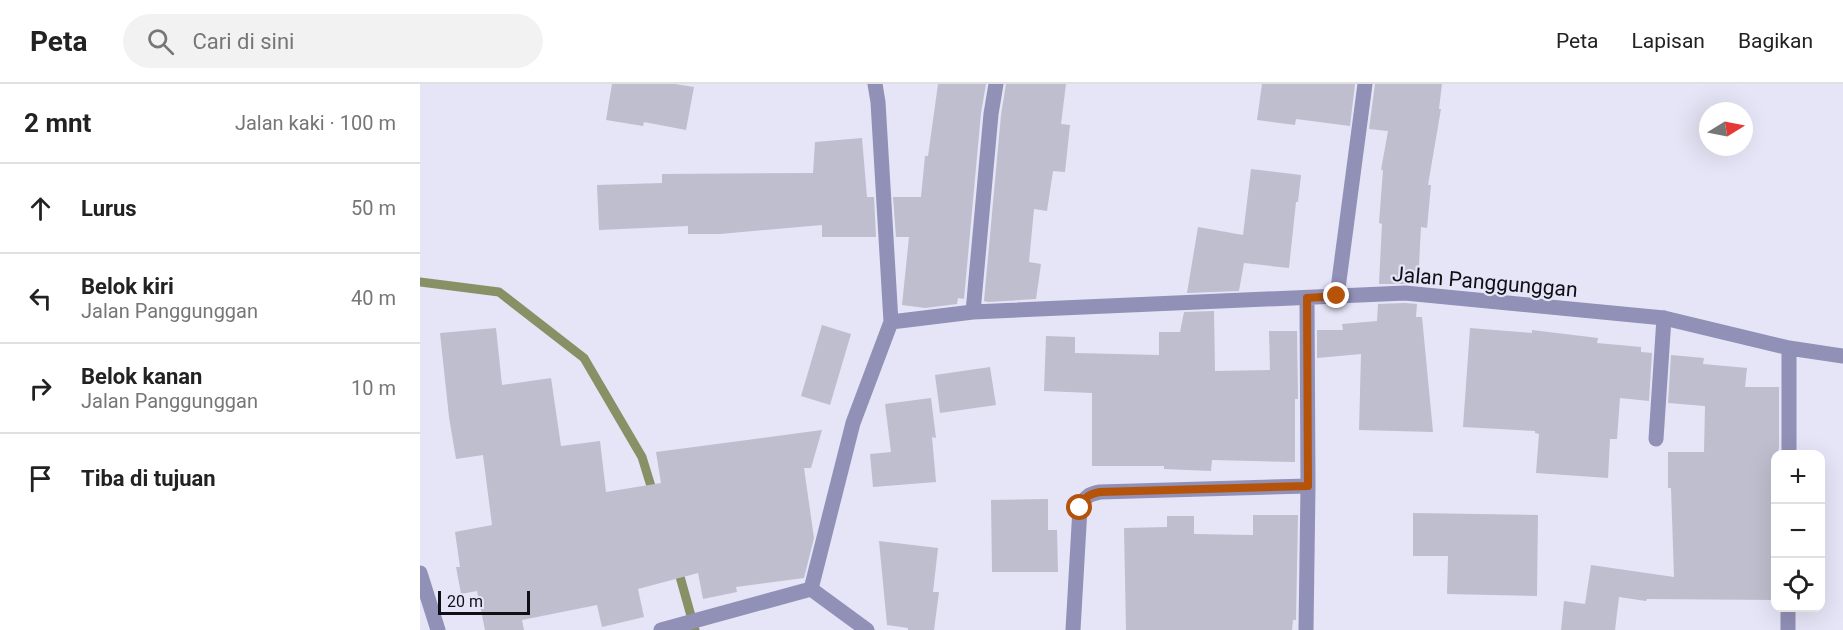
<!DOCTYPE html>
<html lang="id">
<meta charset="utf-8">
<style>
body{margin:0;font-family:Roboto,sans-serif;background:#f2f2f2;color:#222}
.controls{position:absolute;right:18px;bottom:18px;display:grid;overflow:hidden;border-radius:12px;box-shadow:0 6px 24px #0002}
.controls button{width:54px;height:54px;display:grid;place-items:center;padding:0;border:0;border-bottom:2px solid #e0e0e0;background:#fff;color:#222;font:30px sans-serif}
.compass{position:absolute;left:1279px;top:18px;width:54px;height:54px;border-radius:50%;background:#fff;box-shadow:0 6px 24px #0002;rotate:80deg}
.scale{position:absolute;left:18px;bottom:15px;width:92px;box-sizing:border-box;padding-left:6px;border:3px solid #0f0f15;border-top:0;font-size:16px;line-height:21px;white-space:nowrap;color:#0f0f15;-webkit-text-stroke:4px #e5e5f7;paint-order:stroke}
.stop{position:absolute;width:18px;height:18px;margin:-14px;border:4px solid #b45309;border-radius:50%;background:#fff}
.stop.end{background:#b45309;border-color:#fff;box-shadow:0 2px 6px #0008}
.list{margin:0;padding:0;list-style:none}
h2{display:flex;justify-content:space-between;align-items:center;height:78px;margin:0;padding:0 24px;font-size:26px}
h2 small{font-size:20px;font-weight:400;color:#767676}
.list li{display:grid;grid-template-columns:39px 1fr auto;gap:18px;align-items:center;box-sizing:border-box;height:90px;padding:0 24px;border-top:2px solid #e0e0e0}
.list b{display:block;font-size:22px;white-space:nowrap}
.list p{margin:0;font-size:20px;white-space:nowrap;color:#767676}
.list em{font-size:20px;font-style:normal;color:#767676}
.icon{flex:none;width:33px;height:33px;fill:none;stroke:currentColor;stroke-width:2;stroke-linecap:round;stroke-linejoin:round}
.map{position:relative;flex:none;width:1423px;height:546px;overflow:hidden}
header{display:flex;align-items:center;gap:36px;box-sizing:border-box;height:84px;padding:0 30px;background:#fff;border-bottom:2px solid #e0e0e0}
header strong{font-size:28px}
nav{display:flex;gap:33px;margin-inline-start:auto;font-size:21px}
.search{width:420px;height:54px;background:#f2f2f2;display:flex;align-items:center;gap:15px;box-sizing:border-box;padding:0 21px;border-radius:33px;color:#767676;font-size:22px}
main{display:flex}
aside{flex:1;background:#fff}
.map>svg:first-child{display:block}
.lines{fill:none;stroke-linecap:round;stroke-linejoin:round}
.stream{stroke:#889165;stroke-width:9}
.building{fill:#bebecf}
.service{stroke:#9190b6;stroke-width:15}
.minor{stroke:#9190b6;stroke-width:15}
.route{stroke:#b45309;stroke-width:8}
.labels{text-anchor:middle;stroke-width:4.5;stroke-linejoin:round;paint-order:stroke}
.street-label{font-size:21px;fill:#0f0f15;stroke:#e5e5f7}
</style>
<header>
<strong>Peta</strong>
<div class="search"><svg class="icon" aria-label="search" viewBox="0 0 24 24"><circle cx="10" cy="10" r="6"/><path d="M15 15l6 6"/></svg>Cari di sini</div>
<nav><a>Peta</a><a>Lapisan</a><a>Bagikan</a></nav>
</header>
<main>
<aside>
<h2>2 mnt<small>Jalan kaki · 100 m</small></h2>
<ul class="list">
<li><svg class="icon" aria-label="ahead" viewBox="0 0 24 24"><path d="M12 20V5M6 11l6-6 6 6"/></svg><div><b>Lurus</b></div><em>50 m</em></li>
<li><svg class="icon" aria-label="left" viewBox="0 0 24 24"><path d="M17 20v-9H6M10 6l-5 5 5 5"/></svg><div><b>Belok kiri</b><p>Jalan Panggunggan</p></div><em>40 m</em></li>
<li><svg class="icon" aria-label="right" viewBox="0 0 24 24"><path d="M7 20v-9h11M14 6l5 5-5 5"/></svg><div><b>Belok kanan</b><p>Jalan Panggunggan</p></div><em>10 m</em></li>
<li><svg class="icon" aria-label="arrive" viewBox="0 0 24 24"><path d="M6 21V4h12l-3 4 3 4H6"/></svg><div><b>Tiba di tujuan</b></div></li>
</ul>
</aside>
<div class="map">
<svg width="1423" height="546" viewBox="0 0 1423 546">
<rect width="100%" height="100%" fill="#e5e5f7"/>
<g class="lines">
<path class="stream" d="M0,198L79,208L164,274L222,373L234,412
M257,482L275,546"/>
</g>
<path class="building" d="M192,0H255L274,3L266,46L224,38L223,42L186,36Z
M518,0H566L561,29L544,215L538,214L537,220L505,224L482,221L489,153H476L473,113H501L505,72H508Z
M586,0H646L641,40L650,41L645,88L633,87L627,127L614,125L609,178L621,180L616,215L568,218L564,217L581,31Z
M842,0H935L930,42L876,35L875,41L837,36Z
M955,0H1022L1019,25H1021L1008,101H1011L1007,144L1001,143L998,200H959L962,140L959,139L963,86H961L968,47L949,45Z
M442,54L447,113H454L456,153H402V141L300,150H268V142L179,146L177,101L242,99V90L393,89L395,58Z
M831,85L881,91L878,118H876L869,184L824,179L819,207L767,209L778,143L823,151Z
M985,219L997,220L996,233H1002L1013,348L939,346L941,270L897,274V246H923L922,240L957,237L958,220Z
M794,227L795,287L850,286L849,247H877L878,315H875V378L792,376L791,387L744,385V382H672V309L624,307L626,252L655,253V269L739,271V248H760L764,228Z
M402,241L431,250L410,321L381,312Z
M76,244L82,301L131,294L141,362L180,357L186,408L241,399L236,368L402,346L391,384H384L394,454L384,494L316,503L317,508L283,515L278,489L218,505L224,533L182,543L177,521L102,536L104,546H65L57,507L41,510L36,483H40L35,448L72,441L63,371L36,375L29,333L20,249Z
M1050,244L1112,249V246L1178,254L1177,259L1221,263V268L1232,269L1229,317L1200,314L1197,355H1190L1188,394L1116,389L1119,350L1115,349V347L1043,343Z
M1251,271L1284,274L1283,280L1327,284L1325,303H1359V362L1358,370H1356V516L1227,515L1226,517L1199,513L1195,546H1141L1144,517L1165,520L1171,481L1254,493L1251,404H1248V368H1284L1285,322L1248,319Z
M570,283L576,321L520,329L515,291Z
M511,314L516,354L512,353L516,398L453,403L450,370L471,368L465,320Z
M628,415V446H637L638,488H572L571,416Z
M993,429L1118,431L1117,512L1027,510L1028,472H993Z
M833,431H878L876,536H873L872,546H706L704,444L747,443V432H774V450L833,451Z
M459,457L518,464L513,508H519L514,546H488V544L467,541Z"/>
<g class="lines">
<path class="service" d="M1236,355L1244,234"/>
<path class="minor" d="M917,212L945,0
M553,228L571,30L576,0
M471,238L553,228L985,209L1244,234L1369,264L1423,272
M1369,370V264
M0,489L18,546
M391,505L447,546
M241,546L391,505L433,339L471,238L458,18L455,0
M653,546L660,424C664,413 669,410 680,408L888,402
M886,546L888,402L887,214
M1368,546V524"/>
</g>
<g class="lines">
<path class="route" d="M660,424C664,413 669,410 680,408L888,402L887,214L917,212"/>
</g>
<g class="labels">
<g class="street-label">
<text transform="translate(1065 198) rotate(5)" y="7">Jalan Panggunggan</text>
</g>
</g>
</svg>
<div class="controls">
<button>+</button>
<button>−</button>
<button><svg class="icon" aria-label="locate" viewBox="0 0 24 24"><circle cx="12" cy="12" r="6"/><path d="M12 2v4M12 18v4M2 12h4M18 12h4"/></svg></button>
</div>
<svg class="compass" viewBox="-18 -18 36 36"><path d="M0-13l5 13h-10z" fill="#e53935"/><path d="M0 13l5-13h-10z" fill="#767676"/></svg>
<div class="scale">20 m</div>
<div class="stop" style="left:660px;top:424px"></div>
<div class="stop end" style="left:917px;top:212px"></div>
</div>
</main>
